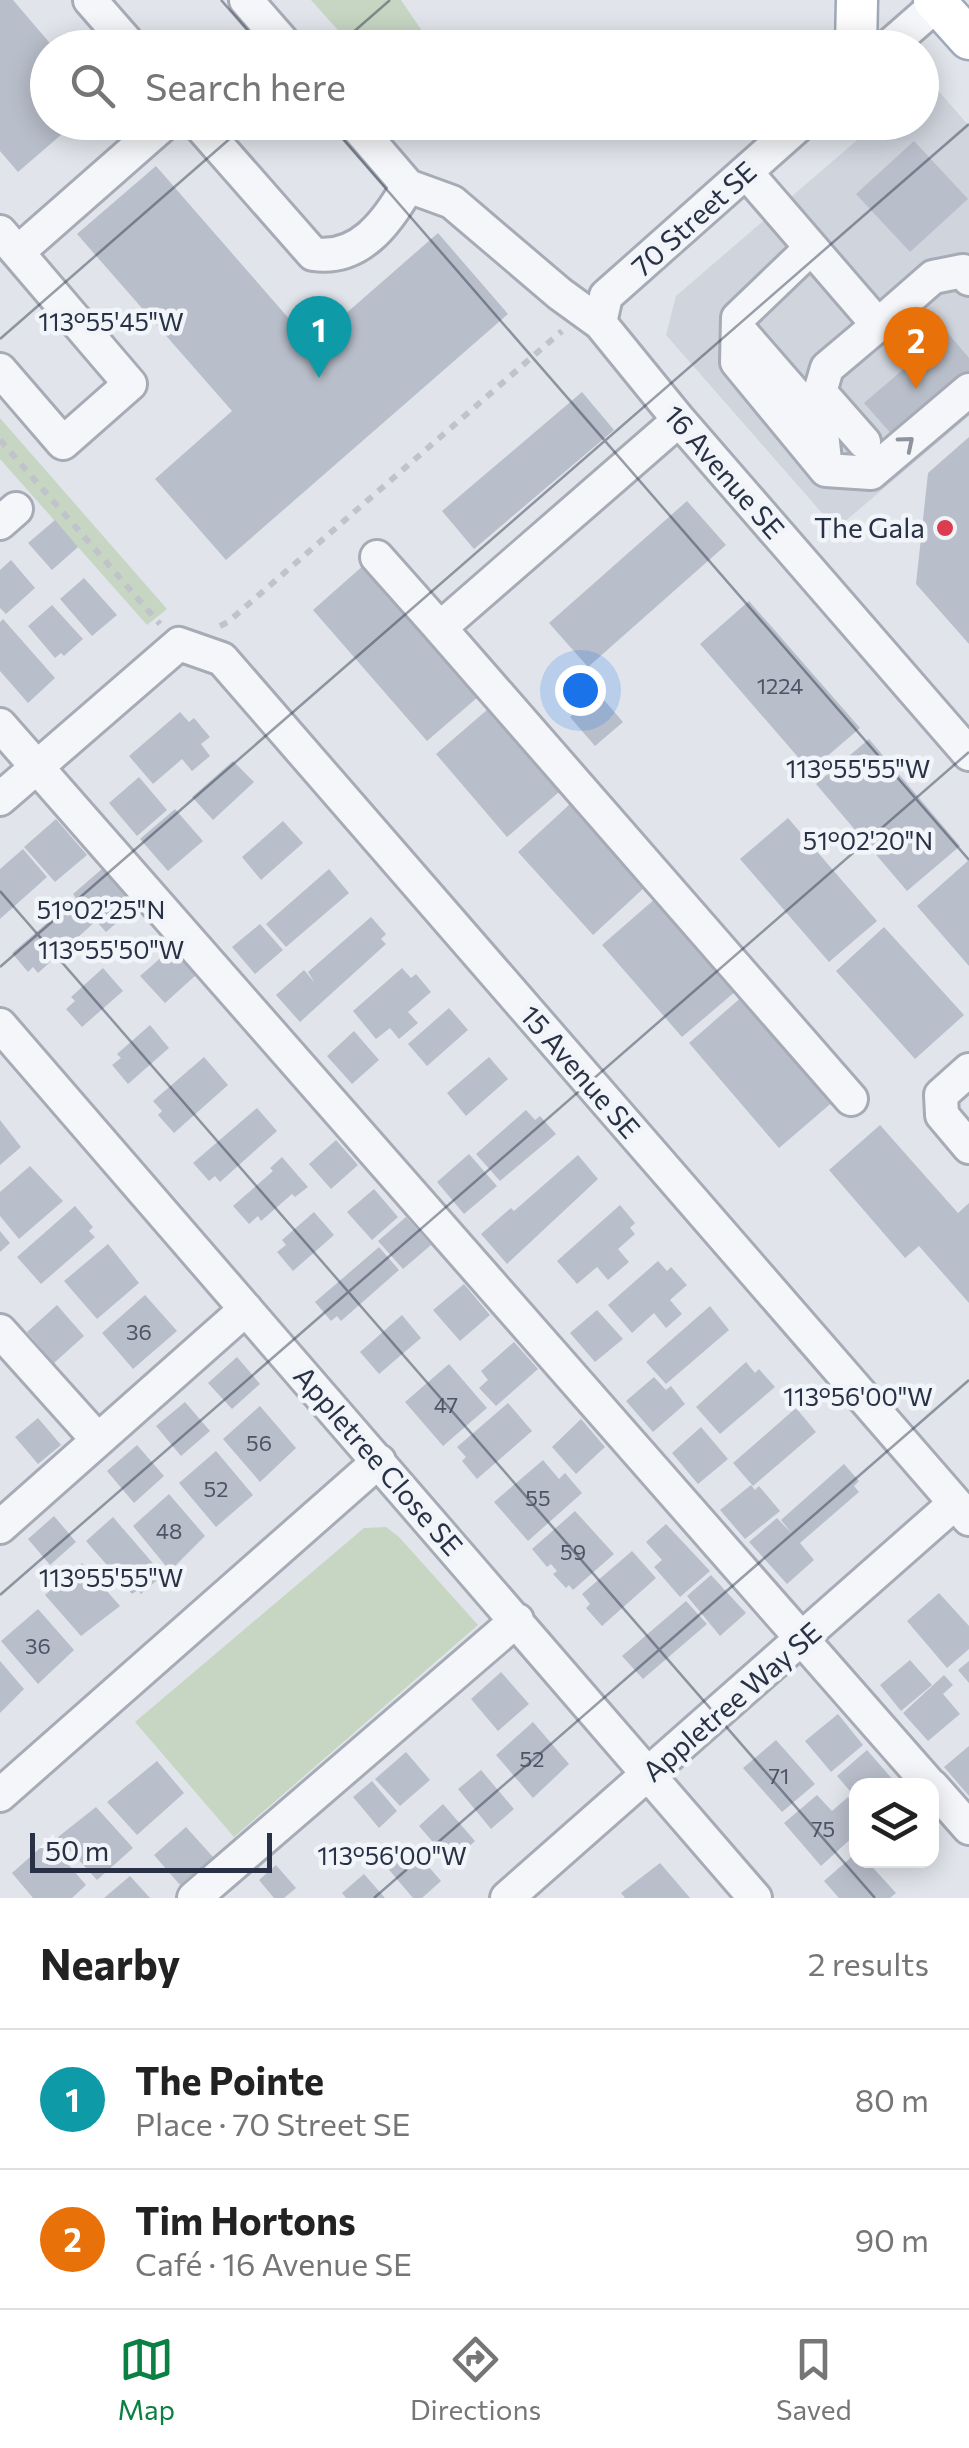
<!DOCTYPE html>
<meta charset="utf-8">
<style>
body{margin:0;font-family:Commissioner,sans-serif;background:#f6f6f6;color:#222}
.controls{position:absolute;right:30px;bottom:30px;display:grid;overflow:hidden;border-radius:20px;box-shadow:0 5px 25px #0003}
.controls button{width:90px;height:90px;display:grid;place-items:center;padding:0;border:0;border-bottom:2px solid #e0e0e0;background:#fff;color:#222;font:50px sans-serif}
.scale{position:absolute;left:30px;bottom:25px;width:242px;box-sizing:border-box;padding-left:10px;border:5px solid #283145;border-top:0;font-size:28px;line-height:35px;white-space:nowrap;color:#283145;-webkit-text-stroke:8px #f1f4f8;paint-order:stroke}
.you{position:absolute;left:580px;top:690px;width:35px;height:35px;margin:-25px;border:8px solid #fff;border-radius:50%;background:#1a73e8;box-shadow:0 0 0 15px #1a73e833}
.badge{display:grid;place-items:center;width:65px;height:65px;border-radius:50%;background:#0b8043;color:#fff;font-size:32px;font-weight:700}
.pin{position:absolute;translate:-50% -82px;filter:drop-shadow(0 2px 5px #0008)}
.pin::after{content:'';position:absolute;top:52px;width:35px;height:30px;background:inherit;clip-path:polygon(0 0,100% 0,50% 100%)}
.list{margin:0;padding:0;list-style:none}
h2{display:flex;justify-content:space-between;align-items:center;height:130px;margin:0;padding:0 40px;font-size:42px}
h2 small{font-size:32px;font-weight:400;color:#767676}
.list li{display:grid;grid-template-columns:65px 1fr auto;gap:30px;align-items:center;box-sizing:border-box;height:140px;padding:0 40px;border-top:2px solid #e0e0e0}
.list b{display:block;font-size:38px;white-space:nowrap}
.list p{margin:0;font-size:32px;white-space:nowrap;color:#767676}
.list em{font-size:32px;font-style:normal;color:#767676}
.icon{flex:none;width:55px;height:55px;fill:none;stroke:currentColor;stroke-width:2;stroke-linecap:round;stroke-linejoin:round}
.map{position:relative;flex:none;width:969px;height:1898px;overflow:hidden}
.search{position:absolute;background:#fff;box-shadow:0 5px 25px #0003;left:30px;right:30px;top:30px;height:110px;display:flex;align-items:center;gap:25px;box-sizing:border-box;padding:0 35px;border-radius:55px;color:#767676;font-size:38px}
.sheet{height:410px;background:#fff}
nav{display:flex;justify-content:space-around;align-items:center;box-sizing:border-box;height:140px;border-top:2px solid #e0e0e0;background:#fff;font-size:28px;color:#767676}
nav a{display:grid;justify-items:center;gap:5px}
nav .on{color:#0b8043}
.map>svg:first-child{display:block}
.built{fill:#cfd4dd}
.green{fill:#c6d6c2}
.building{fill:#b8beca}
.lines{fill:none;stroke-linecap:round;stroke-linejoin:round}
.minor-casing{stroke:#a6abb6;stroke-width:38}
.major-casing{stroke:#9fa9b8;stroke-width:45}
.path{stroke:#c0c3ca;stroke-width:6;stroke-dasharray:8 8;stroke-linecap:butt}
.minor{stroke:#f5f6f9;stroke-width:32}
.major{stroke:#fff;stroke-width:40}
.oneway{stroke:#8e949f}
.ticks{fill:none;stroke:#283145;stroke-width:2.5;stroke-opacity:0.45}
.poi-dot{fill:#db3c4f;stroke:#f1f4f8;stroke-width:4}
.labels{text-anchor:middle;stroke-width:9;stroke-linejoin:round;paint-order:stroke}
.number-label{font-size:22px;fill:#4c5466}
.street-label{font-size:28px;fill:#283145;stroke:#f1f4f8}
.poi-label{font-size:28px;fill:#283145;stroke:#f1f4f8;text-anchor:end}
.ticks-label{font-size:25px;text-anchor:middle;fill:#283145;stroke:#f1f4f8;stroke-width:9;stroke-linejoin:round;paint-order:stroke}
</style>
<div class="map">
<svg width="969" height="1898" viewBox="0 0 969 1898">
<rect width="100%" height="100%" fill="#e1e5eb"/>
<path class="built" d="M928,79L969,126V416L836,529L666,335L676,296L877,123L922,122V85Z"/>
<path class="green" d="M311,0H401L431,44L429,48L353,47Z
M0,418L167,609L147,625L0,459Z
M386,1527L399,1537L478,1625L234,1837L135,1722L364,1528Z"/>
<path class="building" d="M0,0H13L54,48H48V122H76L18,172L0,151Z
M914,141L968,199L910,252L856,194Z
M156,166L311,344L438,233L508,314L226,560L155,479L232,411L77,234Z
M947,332L969,358V375L895,438L864,403Z
M582,392L614,430L474,549L442,511Z
M969,437V644L916,584L928,473Z
M687,501L726,545L588,667L549,623Z
M55,520L78,547L52,570L28,543Z
M11,560L35,588L6,614L0,608V570Z
M365,564L479,696L427,741L313,610Z
M84,578L117,615L92,636L60,599Z
M749,601L860,728L810,771L700,644Z
M52,605L83,639L64,656L61,653L55,658L28,626Z
M3,619L55,678L28,703L0,671V622Z
M598,693L623,722L595,746L570,717Z
M488,709L559,792L507,837L436,754Z
M180,712L189,722L194,718L210,737L201,744L210,756L192,771L182,759L153,784L129,756Z
M869,739L960,846L907,891L816,784Z
M233,761L254,782L213,820L192,797Z
M139,777L167,810L137,836L109,803Z
M570,804L645,887L593,935L518,852Z
M175,809L203,841L168,871L140,839Z
M788,818L877,921L829,962L740,859Z
M56,819L87,855L55,882L24,847Z
M283,821L303,843L261,880L242,857Z
M23,849L47,877L0,919V869Z
M969,860V966L917,906Z
M103,868L136,906L106,932L96,921L38,973L33,967L28,972L12,953L76,898L73,894Z
M329,869L349,893L286,947L266,924Z
M656,898L736,991L682,1037L602,945Z
M371,917L386,934L381,939L386,944L300,1022L276,995L304,970L315,983L308,972Z
M260,924L283,950L255,974L232,947Z
M884,927L964,1015L915,1059L836,971Z
M172,948L196,975L165,1003L140,976Z
M103,968L123,991L82,1027L66,1009L75,1001L71,997Z
M402,968L411,978L416,974L431,992L408,1012L418,1023L399,1039L390,1028L376,1039L353,1011Z
M744,995L835,1100L779,1148L689,1043Z
M449,1008L468,1030L427,1066L408,1044Z
M150,1025L169,1048L128,1084L112,1065L121,1058L117,1054Z
M354,1031L379,1060L352,1084L327,1056Z
M204,1057L228,1085L174,1133L158,1115L162,1111L153,1101Z
M489,1057L508,1079L466,1116L447,1093Z
M257,1108L277,1131L220,1182L215,1176L209,1181L193,1163Z
M526,1110L535,1120L540,1116L556,1134L500,1181L476,1154Z
M0,1120L21,1147L0,1165Z
M880,1125L958,1213L969,1203V1303L919,1246L905,1258L829,1170Z
M336,1140L358,1165L331,1189L309,1164Z
M469,1154L497,1186L464,1214L437,1182Z
M578,1155L598,1179L507,1264L481,1234L511,1208L514,1211Z
M282,1157L308,1187L295,1197L292,1194L261,1221L258,1216L249,1224L233,1206L273,1171L270,1168Z
M30,1166L63,1201L19,1239L0,1216V1192Z
M374,1189L398,1217L372,1240L347,1212Z
M620,1205L635,1223L630,1228L635,1234L618,1249L629,1262L608,1280L597,1267L577,1284L557,1261Z
M75,1206L93,1227L89,1231L95,1237L41,1284L17,1257Z
M314,1212L334,1235L293,1271L277,1252L286,1245L282,1240Z
M406,1217L431,1245L403,1269L378,1241Z
M0,1231L10,1243L0,1252Z
M108,1244L139,1283L97,1319L64,1281Z
M379,1247L399,1270L341,1321L337,1316L331,1321L315,1302Z
M658,1261L667,1271L671,1267L687,1285L670,1300L682,1314L666,1328L654,1313L632,1333L608,1305Z
M464,1284L490,1315L460,1341L433,1310Z
M145,1295L177,1331L133,1369L102,1333Z
M57,1305L84,1336L54,1363L27,1332Z
M710,1306L729,1330L666,1384L646,1362Z
M597,1310L623,1339L595,1362L570,1333Z
M402,1315L421,1338L379,1374L360,1352Z
M514,1342L538,1369L496,1406L479,1388L488,1380L481,1371Z
M237,1357L260,1384L232,1409L208,1383Z
M746,1362L755,1373L759,1369L775,1387L720,1434L696,1407Z
M449,1364L487,1408L443,1446L405,1402Z
M654,1377L666,1390L671,1386L685,1404L653,1432L626,1401Z
M185,1402L210,1431L181,1456L156,1426Z
M508,1403L532,1431L477,1479L462,1461L466,1457L457,1447Z
M260,1406L296,1448L260,1482L223,1439Z
M796,1408L816,1432L753,1486L733,1463Z
M38,1418L61,1445L38,1464L15,1437Z
M581,1419L605,1447L576,1474L552,1447Z
M701,1427L728,1459L698,1484L672,1453Z
M137,1445L164,1476L134,1503L107,1471Z
M216,1451L253,1495L216,1527L179,1483Z
M543,1460L559,1479L565,1473L582,1493L528,1541L494,1502Z
M844,1464L859,1481L854,1486L859,1492L800,1543L814,1560L787,1584L749,1542L777,1518L793,1535L781,1520Z
M751,1485L755,1490L759,1486L780,1511L745,1539L720,1510Z
M169,1494L205,1536L170,1571L133,1526Z
M575,1511L614,1554L573,1590L569,1585L566,1588L553,1574L557,1571L551,1564L547,1567L532,1549Z
M54,1516L76,1542L50,1565L28,1539Z
M113,1517L163,1575L141,1594L138,1590L132,1594L86,1541Z
M666,1524L710,1571L680,1597L654,1567L662,1560L646,1542Z
M632,1551L656,1578L602,1626L586,1608L590,1604L582,1594Z
M82,1563L120,1606L81,1636L45,1595Z
M711,1575L746,1613L720,1636L687,1596Z
M939,1593L969,1626V1649L947,1668L907,1621Z
M686,1601L707,1624L643,1679L622,1656Z
M38,1609L74,1650L38,1684L1,1641Z
M910,1660L932,1685L901,1711L880,1685Z
M0,1661L24,1689L0,1713Z
M969,1661V1683L958,1670Z
M501,1672L529,1704L498,1731L471,1699Z
M944,1675L953,1685L943,1694L960,1714L928,1741L903,1713Z
M838,1714L863,1745L831,1772L805,1741Z
M533,1722L569,1764L533,1798L496,1755Z
M776,1740L815,1784L782,1812L743,1768Z
M969,1746V1796L944,1767Z
M867,1750L894,1781L888,1786H856V1798L837,1776Z
M406,1752L430,1780L400,1806L375,1779Z
M157,1761L184,1793L137,1835L107,1802Z
M481,1770L514,1809L491,1829L458,1789Z
M372,1781L397,1811L379,1828L353,1797Z
M817,1795L832,1811L848,1797L856,1807V1834L821,1866L784,1823Z
M443,1804L475,1841L451,1863L419,1826Z
M96,1807L133,1848L97,1880L58,1837Z
M186,1827L213,1857L180,1885L154,1855Z
M48,1841L86,1885L72,1898H33L12,1873Z
M409,1844L441,1881L422,1898H413L385,1865Z
M856,1853V1860H866L896,1893L890,1898H839L824,1881Z
M660,1863L690,1898H625L621,1893Z
M276,1865L296,1888L284,1898H274L259,1880Z
M364,1874L385,1898H346L342,1893Z
M130,1876L150,1898H104Z"/>
<g class="lines">
<g class="minor-casing">
<path id="minor" d="M90,0L132,48
M246,0L288,48
M887,48L942,0
M197,122L313,254C359,261 387,223 408,186
M353,122L408,186L452,202L560,294L600,323L679,420L969,754
M746,172L878,325L933,277L963,271L969,279
M0,232L130,384L63,443L0,370
M811,248L738,318L737,362L826,470L871,473L969,390
M18,252L166,122
M600,323L606,296L802,122
M741,332L821,424L826,470
M679,420L440,628L851,1099
M864,442L820,392L827,368L878,325
M0,523L16,509
M377,557L440,628
M0,725L931,1786
M0,799L179,644L222,659L969,1519
M0,1025L755,1898
M969,1070L941,1095L942,1115L969,1147
M0,1331L97,1439
M0,1527L246,1309
M932,1786L969,1828
M0,1795L379,1461
M194,1898L517,1620
M507,1898L955,1503"/>
</g>
<g class="major-casing">
<path id="major" d="M934,0L969,39
M856,48L857,0"/>
</g>
<path class="path" d="M0,440L160,624
M220,626L228,622L562,331"/>
<use href="#minor" class="minor"/>
<use href="#major" class="major"/>
</g>
<defs><path id="oneway-chevron" d="M-2-3.5L2.5 0L-2 3.5" fill="none" stroke-width="1.6" stroke-linecap="round" stroke-linejoin="round" transform="scale(2.5)"/></defs>
<use class="oneway" href="#oneway-chevron" transform="translate(907 443) rotate(-40)"/>
<path class="ticks" d="M221,0L263,48M335,48L390,0M328,122L969,860M0,339L249,122M0,891L875,1898M0,967L969,124M0,1595L969,752M374,1898L969,1380"/>
<circle class="poi-dot" cx="945" cy="528" r="10"/>
<g class="labels">
<g class="number-label">
<text x="780" y="694">1224</text>
<text x="139" y="1340">36</text>
<text x="446" y="1413">47</text>
<text x="259" y="1451">56</text>
<text x="216" y="1497">52</text>
<text x="538" y="1506">55</text>
<text x="169" y="1539">48</text>
<text x="573" y="1560">59</text>
<text x="38" y="1654">36</text>
<text x="532" y="1767">52</text>
<text x="779" y="1784">71</text>
<text x="823" y="1837">75</text>
</g>
<g class="street-label">
<text transform="translate(694 219) rotate(-42)" y="10">70 Street SE</text>
<text transform="translate(724 472) rotate(49)" y="10">16 Avenue SE</text>
<text transform="translate(580 1072) rotate(49)" y="10">15 Avenue SE</text>
<text transform="translate(378 1461) rotate(49)" y="10">Appletree Close SE</text>
<text transform="translate(732 1702) rotate(-41)" y="10">Appletree Way SE</text>
</g>
<g class="poi-label">
<text x="925" y="538">The Gala</text>
</g>
</g>
<g class="ticks-label">
<text x="111" y="331">113°55'45"W</text>
<text x="858" y="778">113°55'55"W</text>
<text x="868" y="850">51°02'20"N</text>
<text x="101" y="919">51°02'25"N</text>
<text x="111" y="959">113°55'50"W</text>
<text x="858" y="1406">113°56'00"W</text>
<text x="111" y="1587">113°55'55"W</text>
<text x="392" y="1865">113°56'00"W</text>
</g>
</svg>
<div class="controls">
<button><svg class="icon" aria-label="layers" viewBox="0 0 24 24"><path d="M12 4l9 5-9 5-9-5zM3 14l9 5 9-5"/></svg></button>
</div>
<div class="scale">50 m</div>
<div class="you"></div>
<div class="pin badge" style="left:319px;top:378px;background:#0f9aa8">1</div>
<div class="pin badge" style="left:916px;top:389px;background:#e8710a">2</div>
<div class="search"><svg class="icon" aria-label="search" viewBox="0 0 24 24"><circle cx="10" cy="10" r="6"/><path d="M15 15l6 6"/></svg>Search here</div>
</div>
<section class="sheet">
<h2>Nearby<small>2 results</small></h2>
<ul class="list">
<li><span class="badge" style="background:#0f9aa8">1</span><div><b>The Pointe</b><p>Place · 70 Street SE</p></div><em>80 m</em></li>
<li><span class="badge" style="background:#e8710a">2</span><div><b>Tim Hortons</b><p>Café · 16 Avenue SE</p></div><em>90 m</em></li>
</ul>
</section>
<nav>
<a class="on"><svg class="icon" aria-label="map" viewBox="0 0 24 24"><path d="M3 6l6-2 6 2 6-2v14l-6 2-6-2-6 2zM9 4v14M15 6v14"/></svg>Map</a>
<a><svg class="icon" aria-label="directions" viewBox="0 0 24 24"><path d="M12 3l9 9-9 9-9-9zM9 14v-3h6M13 9l2 2-2 2"/></svg>Directions</a>
<a><svg class="icon" aria-label="saved" viewBox="0 0 24 24"><path d="M7 4h10v16l-5-4-5 4z"/></svg>Saved</a>
</nav>
